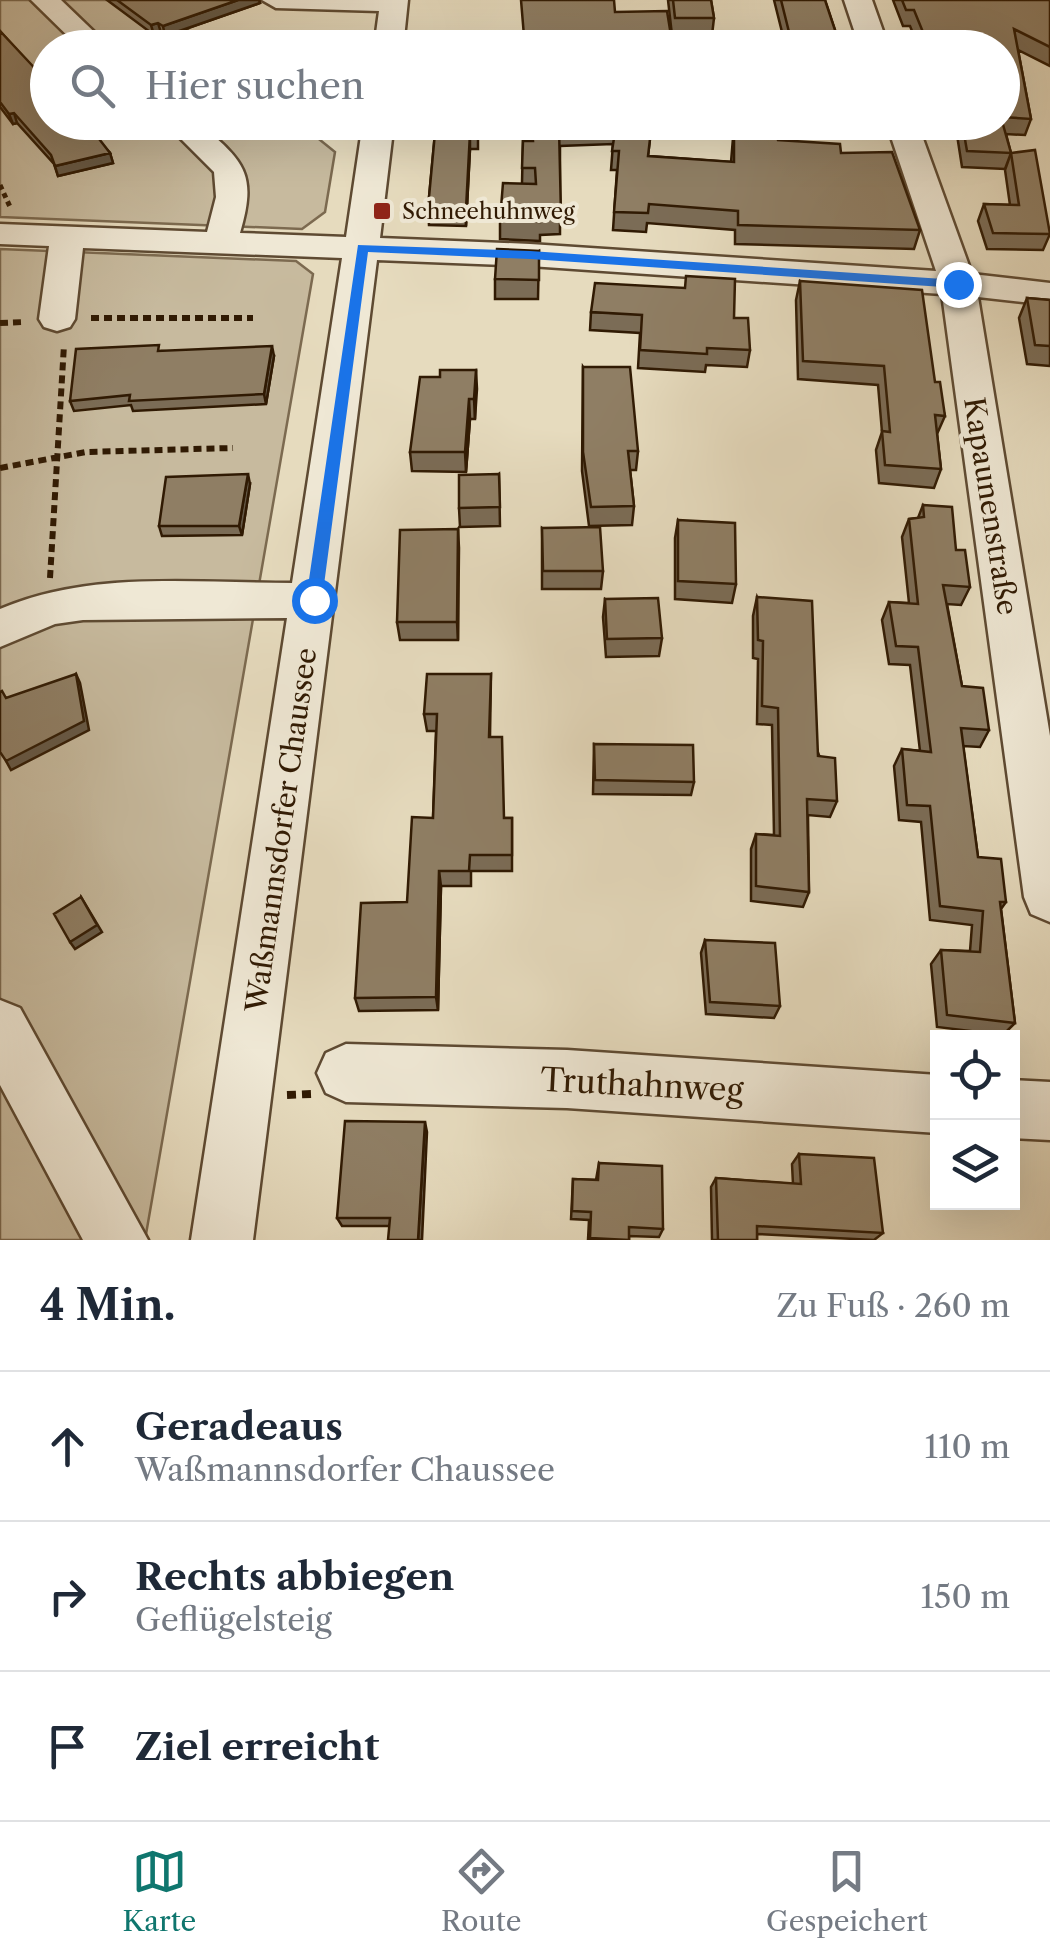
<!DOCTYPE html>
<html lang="de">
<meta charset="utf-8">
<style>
body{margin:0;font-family:"Libre Caslon Text",serif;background:#f6f6f7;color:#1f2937}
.controls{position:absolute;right:30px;bottom:30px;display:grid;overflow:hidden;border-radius:0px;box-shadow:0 10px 40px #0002}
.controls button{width:90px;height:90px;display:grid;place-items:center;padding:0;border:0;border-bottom:2px solid #e0e1e3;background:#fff;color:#1f2937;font:50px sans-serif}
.stop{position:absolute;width:30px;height:30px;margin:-22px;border:8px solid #1a73e8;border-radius:50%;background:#fff}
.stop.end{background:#1a73e8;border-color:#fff;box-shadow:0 2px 10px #0008}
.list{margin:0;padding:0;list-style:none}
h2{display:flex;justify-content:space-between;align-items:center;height:130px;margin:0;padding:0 40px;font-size:42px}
h2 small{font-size:32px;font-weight:400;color:#747a83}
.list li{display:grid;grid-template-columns:65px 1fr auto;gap:30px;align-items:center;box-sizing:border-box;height:150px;padding:0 40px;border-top:2px solid #e0e1e3}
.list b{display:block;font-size:38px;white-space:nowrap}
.list p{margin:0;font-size:32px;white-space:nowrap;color:#747a83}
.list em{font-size:32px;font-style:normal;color:#747a83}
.icon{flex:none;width:55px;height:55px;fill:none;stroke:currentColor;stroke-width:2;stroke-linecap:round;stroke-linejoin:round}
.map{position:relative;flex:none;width:1050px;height:1240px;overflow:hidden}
.search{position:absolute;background:#fff;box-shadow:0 10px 40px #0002;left:30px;right:30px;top:30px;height:110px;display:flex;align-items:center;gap:25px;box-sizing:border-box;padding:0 35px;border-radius:55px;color:#747a83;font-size:38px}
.sheet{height:580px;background:#fff}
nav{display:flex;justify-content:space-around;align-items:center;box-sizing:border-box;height:140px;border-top:2px solid #e0e1e3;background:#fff;font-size:28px;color:#747a83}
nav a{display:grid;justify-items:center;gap:5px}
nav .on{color:#0f766e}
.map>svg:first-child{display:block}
.green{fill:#c7ba9e;stroke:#7c6a50;stroke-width:2.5}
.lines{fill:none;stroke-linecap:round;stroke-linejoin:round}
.minor-casing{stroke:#5e4a32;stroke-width:5}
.path-far2{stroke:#301a03;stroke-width:5;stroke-dasharray:5 4;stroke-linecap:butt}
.path-far1{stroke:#301a03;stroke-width:6;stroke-dasharray:8 5;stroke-linecap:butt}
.path{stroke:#301a03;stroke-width:8;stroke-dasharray:9 6;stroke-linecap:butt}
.minor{fill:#efe8d5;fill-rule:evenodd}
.wall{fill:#7b6c56;stroke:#301a03;stroke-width:2.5}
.shaded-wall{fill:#645846;stroke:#301a03;stroke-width:2.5}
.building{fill:#8f7e64;stroke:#301a03;stroke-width:2.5}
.route{fill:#1a73e8}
.poi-dot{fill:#8f2418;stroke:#efe8d5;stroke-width:4}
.labels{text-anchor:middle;stroke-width:8;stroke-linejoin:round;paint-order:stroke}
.far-poi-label{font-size:22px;fill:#301a03;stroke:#efe8d5;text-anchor:start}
.street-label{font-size:28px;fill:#301a03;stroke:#efe8d5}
.near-street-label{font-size:32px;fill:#301a03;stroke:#efe8d5}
</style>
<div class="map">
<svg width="1050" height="1240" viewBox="0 0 1050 1240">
<rect width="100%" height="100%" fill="#e6dbbe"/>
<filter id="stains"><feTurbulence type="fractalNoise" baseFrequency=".002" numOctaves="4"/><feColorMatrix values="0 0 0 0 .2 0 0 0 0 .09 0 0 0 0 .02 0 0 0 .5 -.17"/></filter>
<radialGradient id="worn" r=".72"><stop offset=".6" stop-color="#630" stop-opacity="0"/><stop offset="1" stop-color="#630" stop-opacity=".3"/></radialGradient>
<path class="green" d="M0,0H151L209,47L48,48V122L299,123L335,152L325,212L302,229L0,217Z
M0,249L296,261L313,274L145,1240H0Z"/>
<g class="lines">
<g class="minor-casing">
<path id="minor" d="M31,0H61L111,48H80Z
M262,0H408L403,48H374L379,11L276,8Z
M844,0H872L889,48H860Z
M164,122H198C243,161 258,172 240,233L346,237L363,122H394L380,238L530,244L936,271L886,122H917L972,274L1050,283V305L978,297L1050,736V922L1031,914L1024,897L942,294L530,266L377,260L253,1240H191L287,618L83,620L55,624L0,647V609C91,570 195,583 292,583L342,258L83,248L75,319L70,327L57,331L44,327L39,319L49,246L0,244V224L207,232L216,197L214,172Z
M0,1000L20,1008L148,1240H83L0,1085Z
M346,1044L567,1050L938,1075V1133L567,1108L346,1102L326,1093L317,1073L326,1053Z
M1012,1080L1050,1082V1140L1012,1138Z"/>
</g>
<path class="path-far2" d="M0,185L11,209"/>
<path class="path-far1" d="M91,318H253
M0,323L24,322
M0,468L86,452L233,448
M50,578L64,345"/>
<path class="path" d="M287,1095L311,1094"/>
<use href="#minor" class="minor"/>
</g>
<path class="wall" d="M107,0H259L260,3L165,36L161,33L154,35Z
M668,0H711L714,18L711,44H673Z
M774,0H825L841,48H786Z
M893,0H1050V66L1018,50L1031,119L1025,135L1006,134L1011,153L1005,169L962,167L955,122H1002V48H919L910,26H903Z
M0,31L110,153L113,163L58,176L54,164L17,123L13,124L0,107Z
M436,122H478V149H470L466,226L429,225L428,208Z
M530,122H652L648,156L731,162L734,126H742L741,122H775L778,140L841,153L920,230L914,249L735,244V230L647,223L646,232L613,230L617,170H611L613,144L560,146V234L540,235V241L500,239V220L522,183L523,141H531Z
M1011,153L1050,234L1043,250L987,249L978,221L984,204L1010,205L1005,170Z
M539,251L538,299H495V279Z
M800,281L935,382L945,416L937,434L941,469L934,488L879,483L876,450L882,432L878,385L798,379L796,300Z
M1027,298L1050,300V366L1027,364L1019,318Z
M591,312L734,318L750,350L747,367L706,365L705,372L638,368L640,333L590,330Z
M161,351L274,356L266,404L133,411L131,405L74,411L70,401Z
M583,367L638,451L636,470H630L634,506L632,525L589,526L582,471Z
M476,370L475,419H470L466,472L412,471L410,452L440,377Z
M499,474L500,526L460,527L459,508Z
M250,484L242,535L162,536L159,526Z
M923,505L956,550L970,587L961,605L947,604L962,686L989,730L980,747L963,746L978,857L1006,902L1001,909L1015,1023L1003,1035L937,1027L931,964L941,950L970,951L972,925L930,920L921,822L899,820L894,766L902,749L920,751L910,665L889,664L882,620L889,602L909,603L902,537L909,519L918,518Z
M678,520L736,584L732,603L675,599V538Z
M542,528L603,571L601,589H542Z
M458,529V640H400L397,622Z
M757,597L837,801L830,817L808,815L809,892L803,907L751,901V849L756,834L774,835L772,725L757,724L758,659L753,658V616Z
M605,599L662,638L659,656L606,657L603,617Z
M491,674L490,737L504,818H512V871H471V886H441L438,1010L359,1011L355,998L407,902L433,818L436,731H427L424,714Z
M594,744L694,782L691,795L593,794Z
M705,940L780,1006L774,1018L706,1014L701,953Z
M427,1132L389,1226H342L337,1218Z
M799,1154L883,1233L874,1240L757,1234V1240H712L711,1187L716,1178L793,1184L792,1164Z
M599,1163L663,1229L659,1237L629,1236V1240H588L589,1220L571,1219L573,1179L596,1180Z"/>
<path class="shaded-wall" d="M238,0H259L260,3L165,36L163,26Z
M158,23L161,33L154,35L151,25Z
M14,113L17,123L13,124L9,114Z
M470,133V149L466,226V209Z
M110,153L113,163L58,176L55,166Z
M272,346L274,356L266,404L264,394Z
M476,370L477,389L475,419L474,399Z
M469,399L470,419L466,472L465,452Z
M248,474L250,484L242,535L239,526Z
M458,529L459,548L458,640L457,622Z
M76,674L80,683L89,730L11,770L6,761Z
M439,871L441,886L438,1010L436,997Z
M81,897L102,932L75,949L70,942Z
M425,1122L427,1132L422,1240H418Z"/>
<path class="building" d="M117,0H238L163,26L158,23L151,25Z
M521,0H614L615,12L667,11L673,48H525Z
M673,0H711L714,18H675Z
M781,0H825L841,48H793Z
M902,0H1050V47L1014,29L1031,119L1002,117V48H928L927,42L914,10H906Z
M0,31L43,77L48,76V122H86L110,153L55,166L51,155L14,113L9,114L0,102Z
M443,44H480L479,48H443Z
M1002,121L1011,153L967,151L962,122H1002Z
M436,122H477V133H470L466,209L428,208Z
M531,122H652L648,156L734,162V126L746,127V122H775L778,140L840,144L841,153L892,152L920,230L738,225V211L649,204L648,213L614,212L619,151H612L616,125L559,127L561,215L540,216V222L500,220L503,183L536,184L535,168H522L523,141H533Z
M1035,150L1050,234L993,233L984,204L1019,205L1011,153Z
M497,249L539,251V280L495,279Z
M686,276L735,279L734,318H748L750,350L707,348V354L640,350L642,315L591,312L595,283L685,288Z
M800,281L922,290L935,382H940L945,416L935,415L941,469L885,465L882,431L890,432L884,366L803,361Z
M1027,298L1050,300V346L1035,345Z
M159,345L158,351L272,346L264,394L129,401L130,395L70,401L76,349Z
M583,367H630L638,451H628L634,506L591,507L583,452Z
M440,370H476L474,399H469L465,452H410L420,377H440Z
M248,474L239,526H159L166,477Z
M499,474L500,507L459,508V475Z
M923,505L952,507L956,550H965L970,587L943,585L962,686L983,688L989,730L961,728L978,857L1001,859L1006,902H1000L1015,1023L947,1015L941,950L980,952L983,911L940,906L930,806L907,805L902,749L931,752L918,647L896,646L889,602L918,604L909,519L924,517Z
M678,520L735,523L736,584L678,581Z
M600,527L603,571H543L542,528Z
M458,529L457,622H397L400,530Z
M757,597L812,601L818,756L835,758L837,801L807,799L809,892L756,886V834L780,836L778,708L762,706L763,641L758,640Z
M658,598L662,638L607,639L605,599Z
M76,674L84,721L6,761L0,752V692L2,691L6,698Z
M427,674H491L489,737H502L504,818H512V855H470L469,871H439L436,997L355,998L361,903L407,902L412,817L433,818L437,714H424Z
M594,744L693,745L694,782L595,780Z
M81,897L97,925L70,942L54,914Z
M705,940L775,943L780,1006L710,1002Z
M345,1121L425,1122L418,1240H388L390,1218H337Z
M799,1154L874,1158L883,1233L757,1226V1240H718L716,1178L801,1184Z
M599,1163L662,1166L663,1229L629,1227V1240L590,1238L591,1212L572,1211L573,1179L598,1180Z"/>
<path class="route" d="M358,245L530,251L958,280L964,284L958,288L530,259L368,252L322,600L314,606L306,600Z"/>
<rect class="poi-dot" x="372" y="201" width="20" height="20" rx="5"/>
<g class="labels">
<g class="far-poi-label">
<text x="402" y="219">Schneehuhnweg</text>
</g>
<g class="street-label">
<text transform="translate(991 506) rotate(81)" y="10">Kapaunenstraße</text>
<text transform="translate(281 830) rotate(-82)" y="10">Waßmannsdorfer Chaussee</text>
</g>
<g class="near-street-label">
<text transform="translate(642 1085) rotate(3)" y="11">Truthahnweg</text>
</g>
</g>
<rect width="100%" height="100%" filter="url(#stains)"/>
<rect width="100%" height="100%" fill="url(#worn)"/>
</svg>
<div class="controls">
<button><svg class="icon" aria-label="locate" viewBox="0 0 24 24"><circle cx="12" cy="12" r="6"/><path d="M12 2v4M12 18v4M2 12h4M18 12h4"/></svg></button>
<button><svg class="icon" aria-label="layers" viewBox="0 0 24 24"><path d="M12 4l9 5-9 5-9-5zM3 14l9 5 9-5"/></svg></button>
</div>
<div class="stop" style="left:314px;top:600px"></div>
<div class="stop end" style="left:958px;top:284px"></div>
<div class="search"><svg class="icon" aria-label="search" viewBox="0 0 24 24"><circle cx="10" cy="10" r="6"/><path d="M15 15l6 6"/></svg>Hier suchen</div>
</div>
<section class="sheet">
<h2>4 Min.<small>Zu Fuß · 260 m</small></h2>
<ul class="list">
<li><svg class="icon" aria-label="ahead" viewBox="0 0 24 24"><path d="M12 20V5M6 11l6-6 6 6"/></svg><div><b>Geradeaus</b><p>Waßmannsdorfer Chaussee</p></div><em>110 m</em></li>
<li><svg class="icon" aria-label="right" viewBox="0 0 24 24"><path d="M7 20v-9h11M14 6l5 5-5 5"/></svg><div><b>Rechts abbiegen</b><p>Geflügelsteig</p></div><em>150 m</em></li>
<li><svg class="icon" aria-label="arrive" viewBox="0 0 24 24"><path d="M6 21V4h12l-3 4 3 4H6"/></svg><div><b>Ziel erreicht</b></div></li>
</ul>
</section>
<nav>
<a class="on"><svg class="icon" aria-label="map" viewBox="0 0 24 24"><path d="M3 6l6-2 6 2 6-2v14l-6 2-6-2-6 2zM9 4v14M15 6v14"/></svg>Karte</a>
<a><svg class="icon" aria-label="directions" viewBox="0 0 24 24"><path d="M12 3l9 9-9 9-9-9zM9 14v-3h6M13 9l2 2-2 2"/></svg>Route</a>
<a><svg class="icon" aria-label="saved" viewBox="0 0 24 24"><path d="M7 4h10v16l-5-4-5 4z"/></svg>Gespeichert</a>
</nav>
